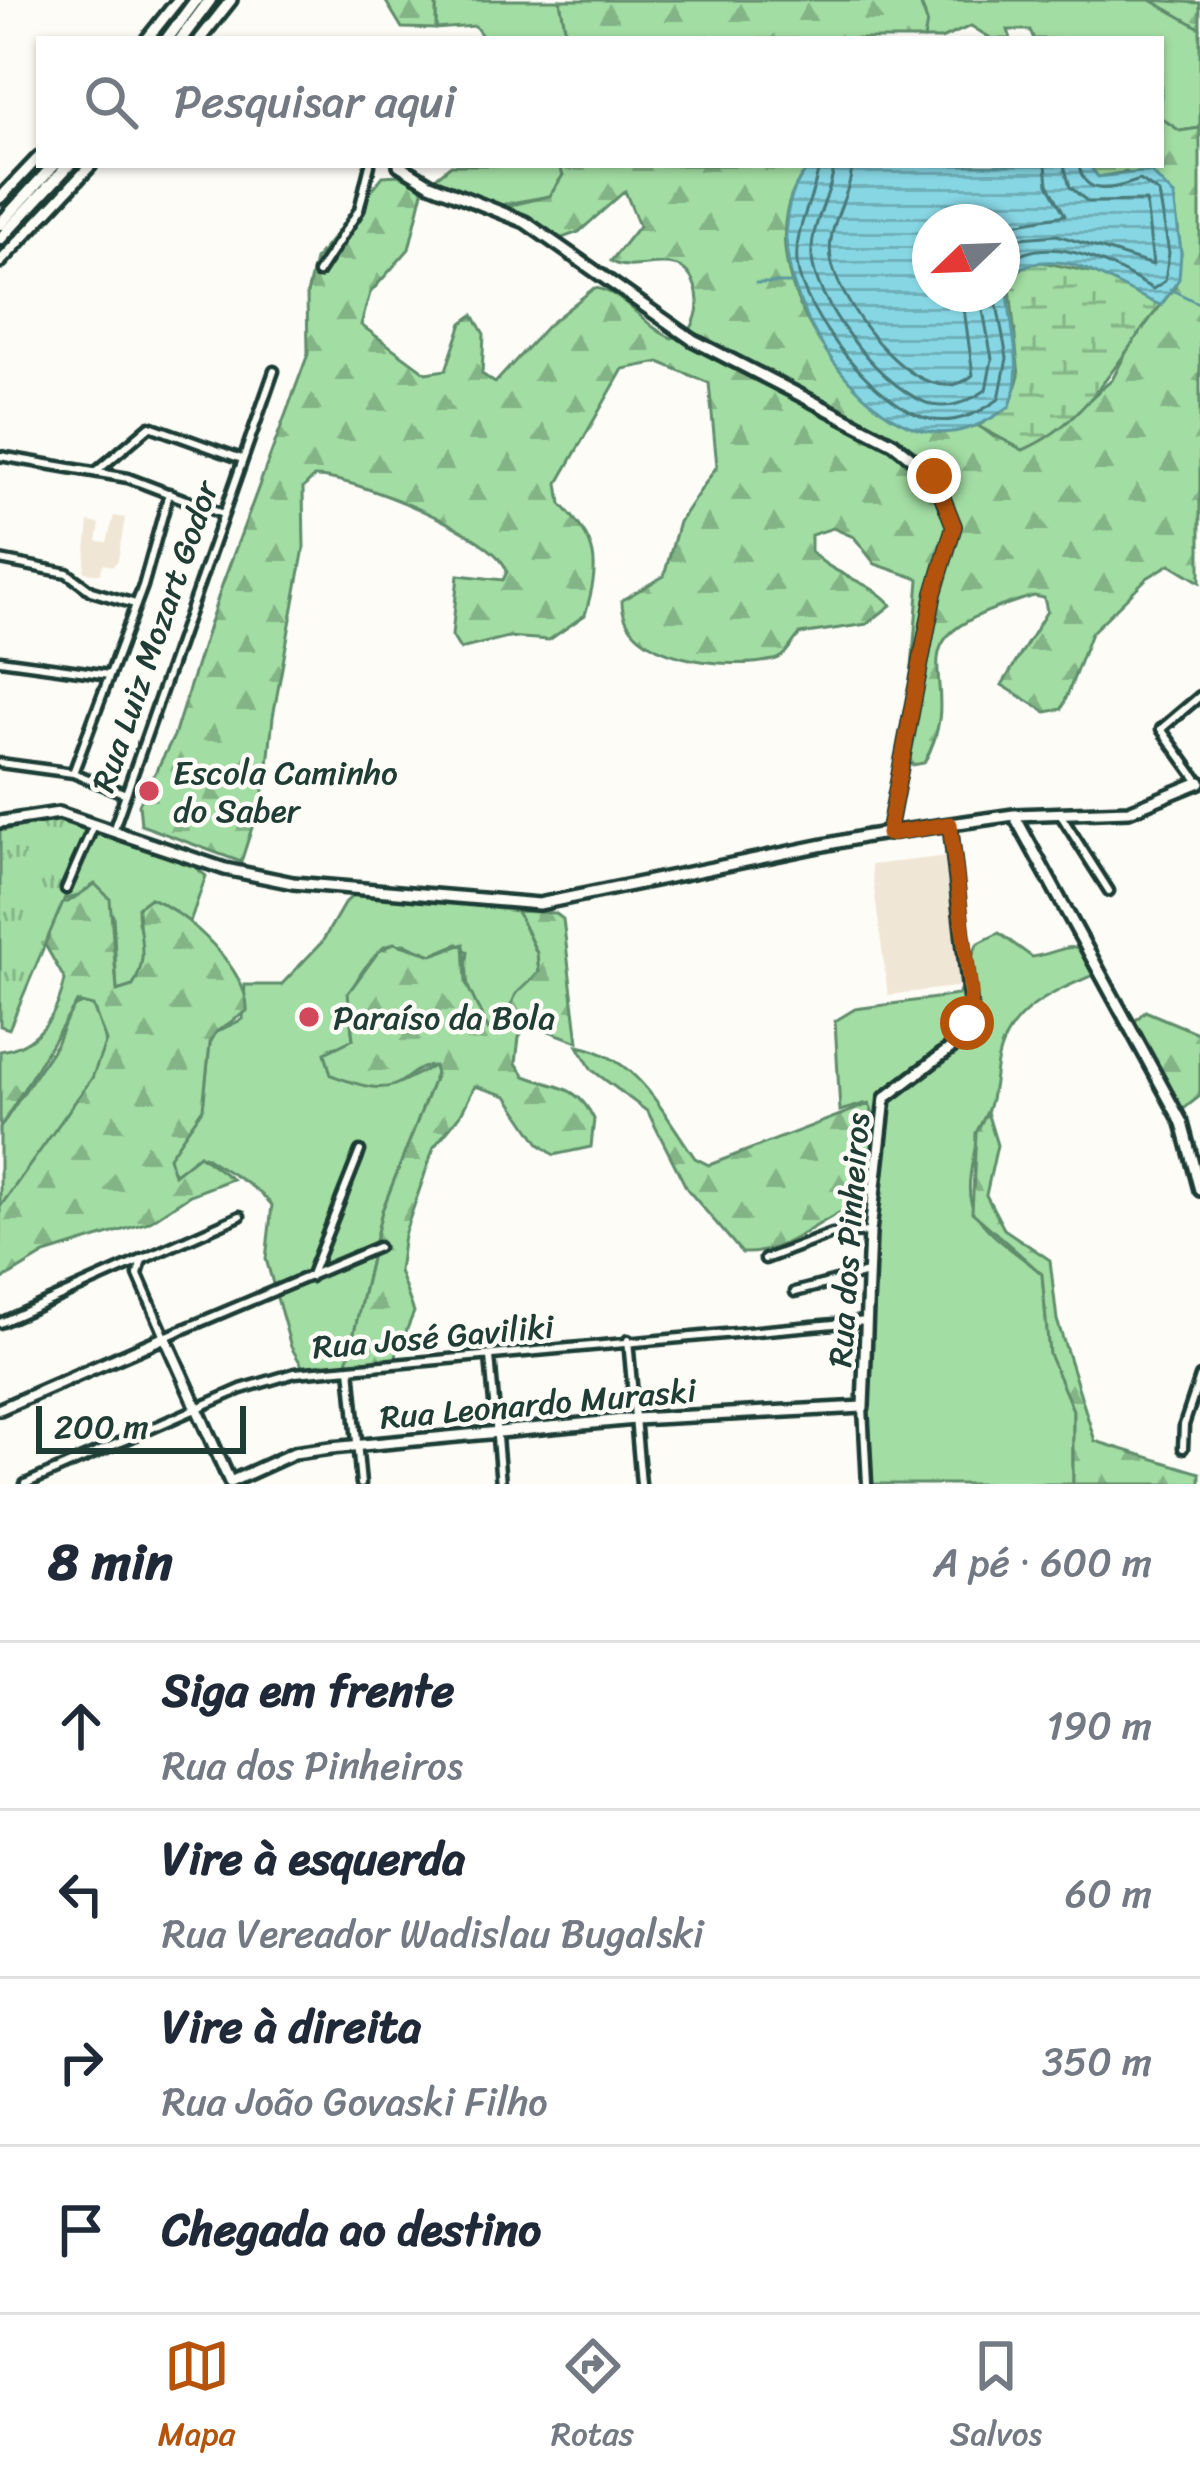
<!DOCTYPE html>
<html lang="pt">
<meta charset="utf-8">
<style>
body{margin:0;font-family:Sriracha,sans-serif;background:#f2f2f3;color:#1f2937}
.compass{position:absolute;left:912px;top:204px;width:108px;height:108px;border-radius:50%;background:#fff;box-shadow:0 3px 9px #0004;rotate:247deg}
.scale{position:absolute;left:36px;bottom:30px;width:210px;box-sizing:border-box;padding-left:12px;border:6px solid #1f3d34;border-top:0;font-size:33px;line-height:42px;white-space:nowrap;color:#1f3d34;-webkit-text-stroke:9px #fdfcf7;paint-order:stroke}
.stop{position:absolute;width:36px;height:36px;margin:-27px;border:9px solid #b45309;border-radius:50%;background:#fff}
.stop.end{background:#b45309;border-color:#fff;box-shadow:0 3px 12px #0008}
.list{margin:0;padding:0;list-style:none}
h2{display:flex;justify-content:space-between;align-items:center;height:156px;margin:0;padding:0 48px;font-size:51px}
h2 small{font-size:39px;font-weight:400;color:#747a83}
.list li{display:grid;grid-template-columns:78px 1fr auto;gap:36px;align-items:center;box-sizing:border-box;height:168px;padding:0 48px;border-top:3px solid #e0e1e3}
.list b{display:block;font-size:45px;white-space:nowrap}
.list p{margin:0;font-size:39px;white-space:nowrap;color:#747a83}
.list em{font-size:39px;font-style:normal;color:#747a83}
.icon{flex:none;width:66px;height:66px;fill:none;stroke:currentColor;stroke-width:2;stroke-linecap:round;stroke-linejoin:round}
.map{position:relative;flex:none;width:1200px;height:1484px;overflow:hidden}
.search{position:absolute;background:#fff;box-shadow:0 3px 9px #0004;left:36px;right:36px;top:36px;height:132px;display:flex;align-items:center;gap:30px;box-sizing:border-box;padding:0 42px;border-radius:0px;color:#747a83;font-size:45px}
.sheet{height:828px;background:#fff}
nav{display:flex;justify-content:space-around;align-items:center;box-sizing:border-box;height:168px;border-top:3px solid #e0e1e3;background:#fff;font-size:33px;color:#747a83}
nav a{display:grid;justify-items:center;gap:6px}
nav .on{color:#b45309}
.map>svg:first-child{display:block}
.built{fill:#f0e6d5}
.green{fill:#a2dda3;stroke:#608d6c;stroke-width:3}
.forest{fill:url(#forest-firs);stroke:#608d6c;stroke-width:3}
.wetland{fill:url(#wetland-marsh);stroke:#608d6c;stroke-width:3}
.park{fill:url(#park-tufts);stroke:#608d6c;stroke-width:3}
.water{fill:url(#water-rules);stroke:#5d999d;stroke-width:3;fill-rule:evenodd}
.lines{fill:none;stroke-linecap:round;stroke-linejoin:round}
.shore{stroke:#497a7a;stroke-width:3}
.stream{stroke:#5d999d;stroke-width:3}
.street-casing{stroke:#1f3d34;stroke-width:15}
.secondary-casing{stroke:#1f3d34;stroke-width:18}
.primary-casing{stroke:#1f3d34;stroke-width:20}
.street{stroke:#fdfcf7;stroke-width:6}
.secondary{stroke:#fdfcf7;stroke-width:9}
.primary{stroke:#fdfcf7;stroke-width:10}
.route{stroke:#b45309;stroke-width:15}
.poi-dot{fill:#d1495b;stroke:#fdfcf7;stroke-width:4.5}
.labels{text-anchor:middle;stroke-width:9;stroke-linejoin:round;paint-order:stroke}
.street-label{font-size:33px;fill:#1f3d34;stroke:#fdfcf7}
.poi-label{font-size:33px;fill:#1f3d34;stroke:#fdfcf7;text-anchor:start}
</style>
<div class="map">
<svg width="1200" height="1484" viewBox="0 0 1200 1484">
<defs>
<pattern id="forest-firs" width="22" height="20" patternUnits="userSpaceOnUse" patternTransform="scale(3)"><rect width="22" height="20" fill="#a2dda3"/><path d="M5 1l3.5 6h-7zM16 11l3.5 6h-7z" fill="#83b486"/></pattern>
<pattern id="wetland-marsh" width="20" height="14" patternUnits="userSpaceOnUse" patternTransform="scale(3)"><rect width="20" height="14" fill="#a2dda3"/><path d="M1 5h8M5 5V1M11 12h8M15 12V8" fill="none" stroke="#83b486"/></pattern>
<pattern id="park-tufts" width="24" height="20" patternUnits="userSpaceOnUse" patternTransform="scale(3)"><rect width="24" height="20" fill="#a2dda3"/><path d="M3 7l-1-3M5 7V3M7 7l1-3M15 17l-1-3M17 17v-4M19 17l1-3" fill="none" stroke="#83b486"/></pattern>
<pattern id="water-rules" width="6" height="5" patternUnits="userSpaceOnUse" patternTransform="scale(3)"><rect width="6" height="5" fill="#87d6e3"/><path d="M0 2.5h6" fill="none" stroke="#6eafb9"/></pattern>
</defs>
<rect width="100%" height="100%" fill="#fdfcf7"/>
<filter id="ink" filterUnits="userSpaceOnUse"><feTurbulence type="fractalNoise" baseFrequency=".00833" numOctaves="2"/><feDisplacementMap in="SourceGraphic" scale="24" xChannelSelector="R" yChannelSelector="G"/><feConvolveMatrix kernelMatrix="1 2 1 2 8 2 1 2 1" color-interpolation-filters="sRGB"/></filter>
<g filter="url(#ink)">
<path class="built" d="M114,516L125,518L118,560L113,566L103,564L100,574L84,572L89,522L100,524L97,541L107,542Z
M948,856L964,986L888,995L871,865Z"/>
<path class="green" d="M436,0H560L567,39H484L475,26L436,29Z
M919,0H1151L1200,28V128L1180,131L1161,118V39H1034L1030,30H1008L1011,39H992L971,26L941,39H924L925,14Z
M451,165H569L550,196L505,204L485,214L423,188Z
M13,829L102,830L194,866L206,876L190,922L150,898L138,922C146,947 146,962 133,986L117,991L113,915L77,896L55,902Z
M370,893L517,911L537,953L539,972L511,1004L496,1032C469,1022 464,977 468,952L458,944L432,955L405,944L385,946C351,979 346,994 353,1039L348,1045L332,1048L401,1082L434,1066L436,1074L382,1211L346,1368L305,1371L291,1347L266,1259L272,1205C252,1182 229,1174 204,1156L194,1158L179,1176L170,1169L169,1156L203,1108L210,1043L216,1032L243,1019L245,985H281L322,942L344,904L353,895Z
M999,933L1032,957C1070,951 1071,933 1100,972C1057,991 1010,1007 998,1058C994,1074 994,1097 987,1112C978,1130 965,1182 971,1202C980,1233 1019,1253 1042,1274L1049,1353L1073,1410V1484H866L878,1201L864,1104L840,1111L835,1021L855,1009L958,995L977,944Z
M87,1001C100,1014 108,1033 105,1052C101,1075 20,1190 0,1207V1128L56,1044L71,1008Z"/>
<path class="forest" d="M385,0H436V29L402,28Z
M560,0H919L927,22L924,39H567Z
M1151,0L1200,3V28Z
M1161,118L1180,131L1200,128V582L1170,564L1147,578L1091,633L1062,709L1046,712L1002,685L1047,611L1044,598L1034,596C873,641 975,672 924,763L912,765L906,745L919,579L875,564L854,537L833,528L811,535V551C832,576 872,581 891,605L867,624L800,634C791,643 786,658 773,660C731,670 621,662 622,600L664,576L679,522L717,466L709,383L659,362L623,369L558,483L561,504C598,543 601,561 585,615L549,640L508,637L460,649L452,636L458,575L503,580L507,572C499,535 349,475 314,477L303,488L304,548L273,717L266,784L241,862L141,825L139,804L174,736L221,588L308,354L307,294L315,260L383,176L399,175L424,187L409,249L370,293L361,325L426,373L446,370L462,323L473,315L484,334L482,374L495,383L548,325L594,288C625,291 643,327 672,338L689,332C698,317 701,302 695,286C680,244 635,278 611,261L639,226L625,191L579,232L554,241L523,229L499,208L550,196L563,175L558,165H811C725,255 866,461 978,425L994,437H1045L1112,380L1132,341L1175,287L1181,253L1174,196L1126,172L1098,177L1089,165H1161Z
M95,884L110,899L117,991L133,986C150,956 138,938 138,907L150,898C186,911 250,972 247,1011L216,1032L210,1043L203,1108L169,1157L174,1175L199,1155L232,1179L190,1195L149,1222L45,1254L0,1281V1207L92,1078L106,1041L93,1006L77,1002L0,1128V1051C37,1046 57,1017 65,980L44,943L55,902H68Z
M517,911L555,913L563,919L578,1042L528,1023L519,1037L516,1063L525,1076C556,1088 577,1084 594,1119L591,1147L554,1155L540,1145L507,1096L475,1086L461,1114L434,1147L404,1235L399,1271L414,1312L394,1361L346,1368L382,1211L436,1074L434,1066C418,1066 412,1075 399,1083C379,1094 351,1082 331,1075L325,1053L353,1039L348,993L378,952L394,943L432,955L464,944L466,983L489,1031L501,1029L516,994L539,972L537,953Z
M1145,1011L1200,1034V1096L1176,1115L1163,1102L1130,1026Z
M578,1046C639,1058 662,1112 695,1158L709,1165L869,1104L877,1126L878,1201C829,1204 793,1256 742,1253L687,1189L648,1112L592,1070Z
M987,1112L997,1145L986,1195L1004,1229L1050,1260L1057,1320L1095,1441L1200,1473V1484H1073V1410L1049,1354L1042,1274L972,1212L976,1133Z"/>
<path class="wetland" d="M1042,262L1105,275L1161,305C1119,356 1089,422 1023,450L978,426L1009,406L1019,376L1009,278L1026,265Z"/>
<path class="park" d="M61,818L94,829L9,1029L0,1026V831Z"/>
<path class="water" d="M811,165H1089L1098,177L1150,171L1174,196L1181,253L1179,279L1161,305C1113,288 1067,242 1014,271C996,300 1030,355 1010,406C987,423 961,436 932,432C841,420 737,242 811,165ZM930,222H1002V294H930Z"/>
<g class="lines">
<path class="shore" d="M819,165C815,197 794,227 797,263C802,314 879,408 930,419C954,425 980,413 999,399L1007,358L995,294
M834,165C832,198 806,228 813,265C822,311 886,393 933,405C952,409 971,400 986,390L992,359L980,294
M852,165C851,199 823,228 832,264C843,309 923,419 973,375L962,294
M1002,226L1065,215L1048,184L1046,165
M1002,247L1020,238L1057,235L1153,265L1146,201L1088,202L1070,187L1064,165
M1002,267C1046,226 1112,265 1153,289L1165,281L1169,253L1159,193L1140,180C1116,188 1085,200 1079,165"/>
<path class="stream" d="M756,283H791
M1170,289L1200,304"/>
<g class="street-casing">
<path id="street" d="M318,273L359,210L370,165
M0,456L128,478L220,513
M97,471L150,426L239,458
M0,560L67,573L91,591L135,604
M0,660L109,675
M0,763L73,773L126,794
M73,773L143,586L169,493
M1199,782L1161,729L1200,696
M1060,814L1109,891
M114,828L274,371
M66,889L94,825
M142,1259L138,1275L165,1337L378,1247
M765,1259L832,1234L870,1232
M310,1277L360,1151
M795,1292L867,1273
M0,1323L240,1216
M628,1340L641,1484
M490,1356L501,1484
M350,1368L361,1484
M863,1407L867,1484
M1183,1448L1184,1425L1200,1377
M25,1484L241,1389L295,1373L867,1321"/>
</g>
<g class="secondary-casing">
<path id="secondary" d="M147,39L178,0
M200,39L231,0
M399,165L430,184L525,222L693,340L893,443L934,476L954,526L934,593L888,834
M0,198L39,157
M0,262L91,165
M1014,815L1182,1123L1200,1190
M0,822L59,813L225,869L293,883L539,904L867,836L1014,815L1129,811L1200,782
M0,1409L165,1337L230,1482L294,1453L331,1448L635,1419L863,1407L870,1232L885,1098L956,1044L971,1011L950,824"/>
</g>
<g class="primary-casing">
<path id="primary" d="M167,39L196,0
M181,39L210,0
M0,224L54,165
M0,239L69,165"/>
</g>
<use href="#street" class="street"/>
<use href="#secondary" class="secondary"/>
<use href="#primary" class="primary"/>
</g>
</g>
<g class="lines" filter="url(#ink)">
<path class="route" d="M934,476L954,526L934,593L888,834L950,824L971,993L967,1023"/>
</g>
<g class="poi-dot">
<circle cx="149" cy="791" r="12"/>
<circle cx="309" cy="1017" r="12"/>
</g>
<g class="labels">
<g class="street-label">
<text transform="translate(154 636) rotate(-71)" y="12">Rua Luiz Mozart Godor</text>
<text transform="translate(848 1240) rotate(-86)" y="12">Rua dos Pinheiros</text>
<text transform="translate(433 1336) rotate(-5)" y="12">Rua José Gaviliki</text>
<text transform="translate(538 1403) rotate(-5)" y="12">Rua Leonardo Muraski</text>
</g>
<g class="poi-label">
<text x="173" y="784">Escola Caminho<tspan x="173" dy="38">do Saber</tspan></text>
<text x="333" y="1029">Paraíso da Bola</text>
</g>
</g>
</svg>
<svg class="compass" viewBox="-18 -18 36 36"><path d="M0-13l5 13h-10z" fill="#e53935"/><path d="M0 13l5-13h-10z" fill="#747a83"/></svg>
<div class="scale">200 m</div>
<div class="stop" style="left:967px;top:1023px"></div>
<div class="stop end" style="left:934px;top:476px"></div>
<div class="search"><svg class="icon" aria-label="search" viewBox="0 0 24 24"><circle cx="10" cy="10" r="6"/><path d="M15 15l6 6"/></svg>Pesquisar aqui</div>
</div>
<section class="sheet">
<h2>8 min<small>A pé · 600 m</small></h2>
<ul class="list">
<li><svg class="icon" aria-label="ahead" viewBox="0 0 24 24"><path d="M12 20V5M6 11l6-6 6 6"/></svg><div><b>Siga em frente</b><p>Rua dos Pinheiros</p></div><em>190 m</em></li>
<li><svg class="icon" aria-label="left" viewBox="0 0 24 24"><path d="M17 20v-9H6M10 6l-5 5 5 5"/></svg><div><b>Vire à esquerda</b><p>Rua Vereador Wadislau Bugalski</p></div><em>60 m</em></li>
<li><svg class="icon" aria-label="right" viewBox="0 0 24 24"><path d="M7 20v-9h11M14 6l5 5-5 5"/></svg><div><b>Vire à direita</b><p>Rua João Govaski Filho</p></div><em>350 m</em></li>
<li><svg class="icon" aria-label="arrive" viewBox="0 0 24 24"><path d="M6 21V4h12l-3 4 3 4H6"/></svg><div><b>Chegada ao destino</b></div></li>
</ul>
</section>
<nav>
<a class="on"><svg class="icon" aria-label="map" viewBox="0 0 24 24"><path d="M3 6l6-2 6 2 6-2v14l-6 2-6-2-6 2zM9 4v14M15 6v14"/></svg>Mapa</a>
<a><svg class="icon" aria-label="directions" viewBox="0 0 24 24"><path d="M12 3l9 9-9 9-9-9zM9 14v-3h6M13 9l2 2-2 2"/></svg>Rotas</a>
<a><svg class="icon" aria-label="saved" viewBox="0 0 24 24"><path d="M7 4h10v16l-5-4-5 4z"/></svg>Salvos</a>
</nav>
